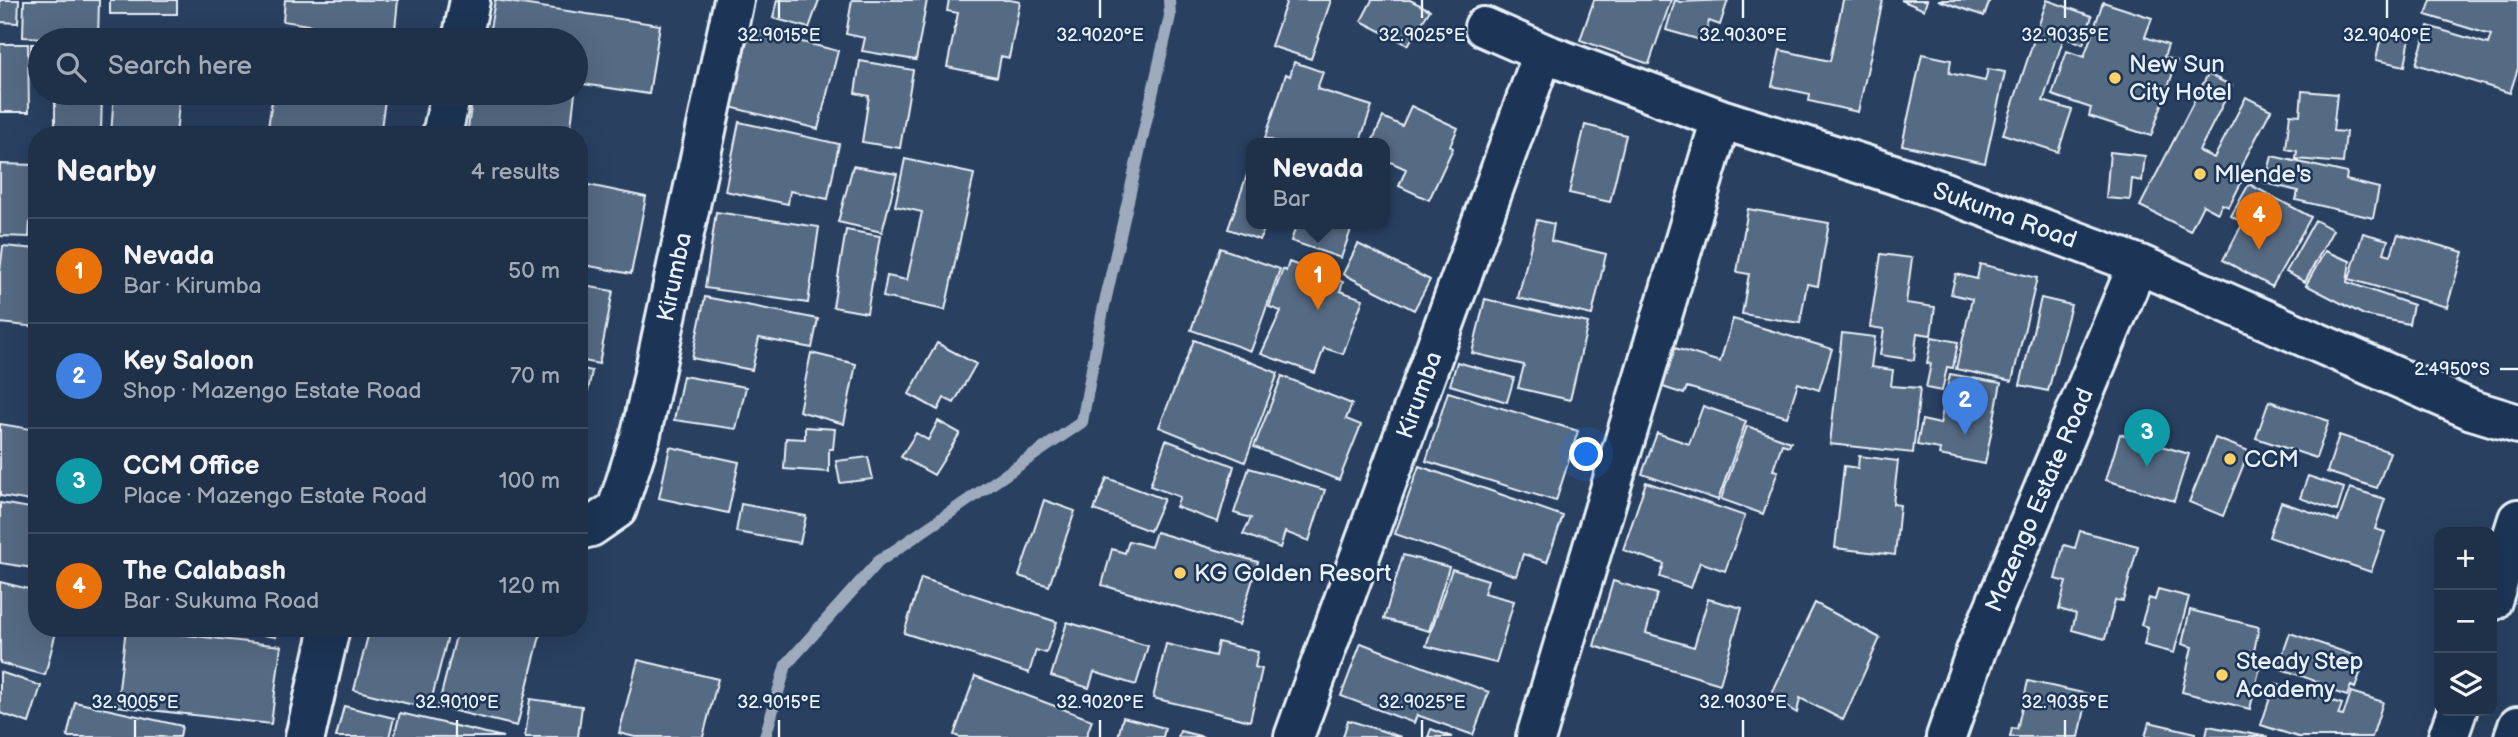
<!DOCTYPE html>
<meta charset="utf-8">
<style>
body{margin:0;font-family:"Balsamiq Sans",sans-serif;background:#273850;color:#f1f3f6}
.controls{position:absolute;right:21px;bottom:21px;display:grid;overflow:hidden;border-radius:14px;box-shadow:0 7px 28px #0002}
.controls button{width:63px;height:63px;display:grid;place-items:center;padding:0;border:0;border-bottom:2px solid #3c4b61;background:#1f3049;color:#f1f3f6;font:35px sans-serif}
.you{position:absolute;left:1587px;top:455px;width:24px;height:24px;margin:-18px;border:5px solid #fff;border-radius:50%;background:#1a73e8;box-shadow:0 0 0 10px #1a73e833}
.badge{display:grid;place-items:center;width:46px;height:46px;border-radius:50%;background:#d6ab8b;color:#fff;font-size:23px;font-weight:700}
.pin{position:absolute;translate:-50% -58px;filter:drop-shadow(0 2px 4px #0008)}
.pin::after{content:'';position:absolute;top:37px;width:24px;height:21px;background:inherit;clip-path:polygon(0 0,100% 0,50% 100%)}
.popup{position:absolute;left:1246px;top:138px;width:144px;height:91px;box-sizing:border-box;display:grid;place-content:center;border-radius:14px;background:#1f3049;filter:drop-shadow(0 2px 5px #0005);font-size:23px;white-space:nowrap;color:#a1a9b4}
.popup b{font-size:26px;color:#f1f3f6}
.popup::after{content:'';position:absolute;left:50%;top:100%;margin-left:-14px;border:14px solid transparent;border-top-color:#1f3049}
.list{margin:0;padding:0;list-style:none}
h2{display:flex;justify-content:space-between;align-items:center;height:91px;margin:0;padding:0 28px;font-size:30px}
h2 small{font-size:23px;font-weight:400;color:#a1a9b4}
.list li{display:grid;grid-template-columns:46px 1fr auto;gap:21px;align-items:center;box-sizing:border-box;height:105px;padding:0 28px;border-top:2px solid #3c4b61}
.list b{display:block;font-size:26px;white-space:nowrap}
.list p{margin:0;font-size:23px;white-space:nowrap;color:#a1a9b4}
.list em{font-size:23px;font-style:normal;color:#a1a9b4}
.icon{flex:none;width:38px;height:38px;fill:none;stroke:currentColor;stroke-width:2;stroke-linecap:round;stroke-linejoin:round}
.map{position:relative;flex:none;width:2518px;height:737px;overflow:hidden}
.search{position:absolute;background:#1f3049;box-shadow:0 7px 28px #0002;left:28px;top:28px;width:560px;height:77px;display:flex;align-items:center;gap:18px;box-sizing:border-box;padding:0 24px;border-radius:38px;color:#a1a9b4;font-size:26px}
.panel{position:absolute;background:#1f3049;box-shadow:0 7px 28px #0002;left:28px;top:126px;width:560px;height:511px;border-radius:28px}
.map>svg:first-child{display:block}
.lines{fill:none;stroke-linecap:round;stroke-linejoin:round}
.stream{stroke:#9dabbd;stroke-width:12}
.building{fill:#556a83;stroke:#e8f1f8;stroke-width:2}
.minor-casing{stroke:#e8f1f8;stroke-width:44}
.primary-casing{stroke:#e8f1f8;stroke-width:44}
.minor{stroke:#1d3557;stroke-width:38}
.primary{stroke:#1d3557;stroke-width:38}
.ticks{fill:none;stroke:#e8f1f8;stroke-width:2.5}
.poi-dot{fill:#ffd166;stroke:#1d3557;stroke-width:2.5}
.labels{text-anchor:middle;stroke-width:5;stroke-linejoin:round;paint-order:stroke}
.poi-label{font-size:24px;fill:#e8f1f8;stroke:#1d3557;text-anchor:start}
.street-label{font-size:24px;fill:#e8f1f8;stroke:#1d3557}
.ticks-label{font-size:18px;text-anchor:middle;fill:#e8f1f8;stroke:#1d3557;stroke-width:5;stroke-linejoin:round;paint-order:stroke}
</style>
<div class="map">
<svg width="2518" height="737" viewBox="0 0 2518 737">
<rect width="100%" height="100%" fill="#294061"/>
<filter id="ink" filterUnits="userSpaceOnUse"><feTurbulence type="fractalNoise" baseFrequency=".0143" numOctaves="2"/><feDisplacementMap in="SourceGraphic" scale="14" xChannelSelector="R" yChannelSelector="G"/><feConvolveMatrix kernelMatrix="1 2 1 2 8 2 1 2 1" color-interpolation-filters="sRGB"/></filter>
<g filter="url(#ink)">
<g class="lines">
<path class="stream" d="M765,737L786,665L878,562L1082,422L1102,315L1170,16L1169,0"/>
</g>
<path class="building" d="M0,0H19L18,23L0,22Z
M24,0H99L98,40L23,37Z
M110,0H177V14H110Z
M285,0H398L394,39L283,21Z
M495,0L660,25L649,94L576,83V40H488Z
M777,0H819L809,28L773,18Z
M852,0H927L916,60L862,51L865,38L846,34Z
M949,0H1010L1020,2L1009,58L1001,56L997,77L947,67L958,13L947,11Z
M1287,0H1331L1311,59L1271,46Z
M1372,0H1410L1430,10L1408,45L1361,21Z
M1594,0H1671L1649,64L1580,40Z
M1675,0L1680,2L1728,0L1720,25L1709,21L1704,41L1666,30Z
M1843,0H1883L1858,112L1809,101L1810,94L1772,86L1780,50L1830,61Z
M1901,0H1927L1924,10Z
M1938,0H1990L1984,16Z
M2047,0L2092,16L2083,44L2064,37L2043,101L2072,110L2058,152L2003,134Z
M2431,0H2518V68L2510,93L2416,64L2428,26L2488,44L2491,35L2426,15Z
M2103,2L2152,18L2145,37L2168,45L2164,57L2177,61L2151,136L2089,116L2091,108L2052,95L2067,51L2084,57Z
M750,29L838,51L818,129L730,107Z
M2382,32L2410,37L2405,66L2376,60Z
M0,44H28L29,112H0Z
M31,44H40V71H31Z
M1922,54L1951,60L1949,73L1985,81L1988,69L2005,72L1985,163L1902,145Z
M860,61L913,70L900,148L862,142L869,96L855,93Z
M1294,62L1323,72L1317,89L1372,106L1359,144H1283L1265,138L1286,74L1290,76Z
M2208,74L2232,86L2199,151L2214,158L2246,97L2271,110L2236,176L2243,179L2229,207L2222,204L2218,213L2203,205L2190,231L2140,206Z
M2302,91L2337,94L2333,131L2346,132L2343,163L2296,159L2297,151L2286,149L2290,114L2300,115Z
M55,93H102L101,132L55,131Z
M114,93H180L176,135H111Z
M273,93H386L380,135H267Z
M473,93H575L570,135L534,130V135H467Z
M1411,106L1458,128L1450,146L1453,148L1429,200L1399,186L1406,169L1384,159V144H1371L1383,117L1402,126Z
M739,122L839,144L828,199L790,191L788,204L725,191Z
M1585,125L1626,135L1610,202L1569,193Z
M2110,152L2145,156L2142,181L2132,179L2130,200L2106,198Z
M2272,156L2347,173L2346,180L2379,188L2373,218L2296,200L2298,191L2265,183Z
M905,159L974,174L945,310L883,297L887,276L907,280L922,212L895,206Z
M1252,161V224H1266L1260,240L1228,229Z
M0,164L37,165V222H30L29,237L0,236Z
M853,166L897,174L882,232L838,222Z
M579,183L646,197L631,274L579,264Z
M2249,184L2311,217L2272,287L2223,260L2243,223L2231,216Z
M1748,209L1829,223L1818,286L1807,284L1800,323L1742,314L1749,274L1737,272Z
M716,212L819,227L808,303L705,288Z
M1537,220L1554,224L1551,241L1606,254L1592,315L1518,298Z
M2315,220L2333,230L2305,282L2286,272Z
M1297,224H1353L1341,258L1291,241Z
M846,230L880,236L867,313L833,307Z
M2363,233L2388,240L2384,253L2391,255L2398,234L2463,252L2447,307L2349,279Z
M1358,244L1430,280L1414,310L1343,274Z
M3,246L37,249V327L0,323V272Z
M1220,248L1280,269L1251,351L1191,330Z
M2325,251L2350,261L2347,282L2413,305L2409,324L2364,315L2306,285Z
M1881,254L1912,258L1906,303L1935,307L1931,335L1917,333L1914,360L1880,355L1884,329L1870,327Z
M1289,262L1343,282L1340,291L1363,299L1343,354L1324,348L1315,373L1261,354L1281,311L1269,307L1283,269L1286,271Z
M1980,264L2037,278L2012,381L1956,369L1972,299L1951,294L1956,274L1977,279Z
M579,285L613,291L599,364L579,360Z
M705,297L818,319L812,348L759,338L752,370L692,358Z
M2041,298L2071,305L2048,391L2020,385Z
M1485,299L1588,323L1570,400L1518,388L1524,365L1472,353Z
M1733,319L1832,349L1819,390L1798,383L1787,417L1687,387L1684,394L1663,387L1675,348L1720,362Z
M1842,333L1875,337L1871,367L1893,370L1891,386L1920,388L1913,453L1830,444Z
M1932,337L1958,342L1953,368L1947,367L1942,391L1926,388L1931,364L1927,363Z
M1194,340L1278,373L1245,462L1159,427Z
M937,343L976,364L954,403L944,398L938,410L909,394Z
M811,353L856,364L844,424L799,411Z
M1457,362L1514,378L1507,402L1450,385Z
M579,368L592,371L586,401L579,400Z
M1950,374L2001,383L1985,464L1939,455L1940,449L1917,445L1922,420L1940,424Z
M683,376L746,387L736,429L674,420Z
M1282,376L1352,404L1346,419L1361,425L1339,480L1254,447Z
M1448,392L1578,431L1556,501L1426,461Z
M2269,401L2329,421L2316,458L2256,438Z
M1703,406L1746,421L1718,500L1642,474L1657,433L1689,444Z
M938,421L960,433L934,475L901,457L916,433L928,440Z
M0,424L37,430V502L0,496Z
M1747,426L1791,442L1789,446L1782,444L1773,470L1778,471L1763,514L1721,499Z
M805,427L835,429L833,449H829V472L784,469L786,438L805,439Z
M2120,434L2189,454L2174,501L2106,480Z
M2339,435L2390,452L2377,488L2327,472Z
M2215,438L2249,451L2223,516L2189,502Z
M1166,440L1234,466L1218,522L1176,507L1180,497L1150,486Z
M670,447L739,462L728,513L659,498Z
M1859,456L1898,461L1893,504L1900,505L1895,555L1835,548L1844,466L1858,468Z
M868,457L873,479L840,483L836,461Z
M1419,466L1563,516L1547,562L1523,554L1516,576L1395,534Z
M1249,468L1325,490L1309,541L1285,532L1280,548L1243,534L1251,518L1234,513Z
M2308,476L2344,488L2337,511L2300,498Z
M1107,478L1164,499L1150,531L1094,510Z
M1646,482L1745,516L1725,571L1700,562L1691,588L1660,577L1664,564L1623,550Z
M2350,488L2385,499L2375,529L2385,532L2371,572L2269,537L2281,502L2338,521Z
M1044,500L1075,511L1049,586L1019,576Z
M0,503L37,509V544L33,568L0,563Z
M741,504L806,516L800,543L736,532Z
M2080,531L2138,546L2123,601L2115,600L2105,639L2072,630L2076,614L2059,609L2066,582L2055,579L2064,545L2075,548Z
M1156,532L1258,562L1239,625L1102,585L1112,549L1125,553L1129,541L1151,547Z
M1403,555L1449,567L1429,631L1384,619Z
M1452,569L1488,580L1484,593L1514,601L1496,663L1426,646Z
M921,578L1057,622L1046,653L1036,650L1029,673L904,633Z
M1613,581L1657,594L1646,633L1694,647L1708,599L1742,608L1720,684L1594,646Z
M0,582L37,591V628H57L45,675L0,663Z
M2158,589L2189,597L2174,653L2144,645L2148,627L2141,625L2149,598L2155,600Z
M1815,603L1880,638L1843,720L1800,698L1797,713L1770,697Z
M2190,610L2259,627L2253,656L2262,658L2250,709L2182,692L2192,647L2182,644Z
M1067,622L1148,646L1136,685L1094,672L1089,688L1051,676Z
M126,628L281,646L271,724L117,706Z
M218,628H277L276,637Z
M370,628H450L429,709L354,690Z
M458,628H542L517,726L438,707Z
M2290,633L2365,659L2355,688L2351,686L2347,696L2317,686L2319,682L2278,668Z
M1218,642L1258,652L1255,667L1262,669L1250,721L1153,698L1166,644L1215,656Z
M1361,643L1489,692L1473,735L1417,715L1414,723L1341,696Z
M638,660L718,679L703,737H635L619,733Z
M0,672L41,686L29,723L0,713Z
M975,676L1092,720L1086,737H959L954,735Z
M2028,681L2088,694L2079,737H2010L2012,728L2017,729Z
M2275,683L2342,704L2338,715L2343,716L2351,692L2383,702L2372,737H2298L2261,725Z
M530,699L582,706L578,737H525Z
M75,702L182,726L180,737H67Z
M344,706L394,718L389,737H336Z
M400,713L503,737H394Z
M1123,717L1165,728L1163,737H1118Z
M1348,720L1401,737H1343Z
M2149,722L2196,733L2195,737H2145Z
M2208,726L2268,737H2206Z
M1431,729L1452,737H1428Z
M1180,731L1204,737H1178Z"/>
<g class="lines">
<g class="minor-casing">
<path id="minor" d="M1484,27L1543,53L1721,119L1912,180L2138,264L2472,410L2518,424
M462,40L470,0
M442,135L451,93
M579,530L591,527L617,509L641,434L734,0
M305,737L330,628
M1294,737L1543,53
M1536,737L1721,119
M1946,737L1976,651L2138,264"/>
</g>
<g class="primary-casing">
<path id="primary" d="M2492,601L2518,519
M2448,737L2457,711
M2514,737L2518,726"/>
</g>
<use href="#minor" class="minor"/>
<use href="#primary" class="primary"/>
</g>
</g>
<path class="ticks" d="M779,0V18M1100,0V18M1422,0V18M1743,0V18M2065,0V18M2387,0V18M2500,369H2518M135,720V737M457,720V737M779,720V737M1100,720V737M1422,720V737M1743,720V737M2065,720V737"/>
<g class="poi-dot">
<circle cx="2115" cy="78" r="7"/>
<circle cx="2200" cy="174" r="7"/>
<circle cx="2230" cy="459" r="7"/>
<circle cx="1180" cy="573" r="7"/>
<circle cx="2222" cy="675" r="7"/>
</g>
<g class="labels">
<g class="poi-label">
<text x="2129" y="72">New Sun<tspan x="2129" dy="28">City Hotel</tspan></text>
<text x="2214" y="182">Mlende's</text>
<text x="2244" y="467">CCM</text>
<text x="1194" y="581">KG Golden Resort</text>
<text x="2236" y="669">Steady Step<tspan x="2236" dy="28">Academy</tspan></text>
</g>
<g class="street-label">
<text transform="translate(2005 215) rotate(20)" y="8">Sukuma Road</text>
<text transform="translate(674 277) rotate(-78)" y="8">Kirumba</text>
<text transform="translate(1419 395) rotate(-70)" y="8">Kirumba</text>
<text transform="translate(2039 500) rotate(-67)" y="8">Mazengo Estate Road</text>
</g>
</g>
<g class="ticks-label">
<text x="779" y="41">32.9015°E</text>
<text x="1100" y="41">32.9020°E</text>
<text x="1422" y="41">32.9025°E</text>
<text x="1743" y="41">32.9030°E</text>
<text x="2065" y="41">32.9035°E</text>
<text x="2387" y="41">32.9040°E</text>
<text x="2452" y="375">2.4950°S</text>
<text x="135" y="708">32.9005°E</text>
<text x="457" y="708">32.9010°E</text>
<text x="779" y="708">32.9015°E</text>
<text x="1100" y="708">32.9020°E</text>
<text x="1422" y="708">32.9025°E</text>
<text x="1743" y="708">32.9030°E</text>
<text x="2065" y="708">32.9035°E</text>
</g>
</svg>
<div class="controls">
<button>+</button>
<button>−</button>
<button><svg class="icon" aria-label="layers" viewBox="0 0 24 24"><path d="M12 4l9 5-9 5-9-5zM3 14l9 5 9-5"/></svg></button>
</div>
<div class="you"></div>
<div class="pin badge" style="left:1318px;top:310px;background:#e8710a">1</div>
<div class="popup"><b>Nevada</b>Bar</div>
<div class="pin badge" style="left:1965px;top:435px;background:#3f7fe0">2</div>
<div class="pin badge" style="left:2147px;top:467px;background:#0f9aa8">3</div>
<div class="pin badge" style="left:2259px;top:250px;background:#e8710a">4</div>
<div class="search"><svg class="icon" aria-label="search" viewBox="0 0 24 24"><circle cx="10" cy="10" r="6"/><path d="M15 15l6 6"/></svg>Search here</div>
<section class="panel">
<h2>Nearby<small>4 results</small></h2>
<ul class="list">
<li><span class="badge" style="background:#e8710a">1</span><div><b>Nevada</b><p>Bar · Kirumba</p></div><em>50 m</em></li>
<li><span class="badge" style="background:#3f7fe0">2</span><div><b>Key Saloon</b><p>Shop · Mazengo Estate Road</p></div><em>70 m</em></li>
<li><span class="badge" style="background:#0f9aa8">3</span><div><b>CCM Office</b><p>Place · Mazengo Estate Road</p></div><em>100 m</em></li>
<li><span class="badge" style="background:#e8710a">4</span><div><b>The Calabash</b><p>Bar · Sukuma Road</p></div><em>120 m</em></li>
</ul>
</section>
</div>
